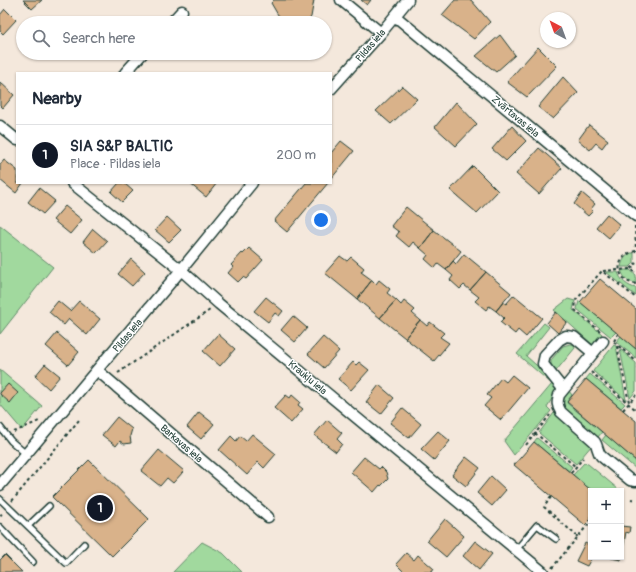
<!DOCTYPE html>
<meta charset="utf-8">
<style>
body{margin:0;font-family:Pangolin,sans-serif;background:#f2f2f3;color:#1f2937}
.controls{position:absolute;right:12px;bottom:12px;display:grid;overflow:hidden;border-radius:0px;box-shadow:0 1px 3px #0004}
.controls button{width:36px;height:36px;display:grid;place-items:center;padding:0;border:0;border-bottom:1px solid #e0e1e3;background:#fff;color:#1f2937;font:20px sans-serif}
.compass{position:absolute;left:540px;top:12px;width:36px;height:36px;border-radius:50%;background:#fff;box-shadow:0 1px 3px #0004;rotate:319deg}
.you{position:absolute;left:321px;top:220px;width:14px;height:14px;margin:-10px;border:3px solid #fff;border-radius:50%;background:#1a73e8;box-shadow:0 0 0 6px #1a73e833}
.badge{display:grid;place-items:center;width:26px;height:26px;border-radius:50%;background:#111827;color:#fff;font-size:13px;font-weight:700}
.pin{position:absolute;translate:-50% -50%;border:2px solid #fff;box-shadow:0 1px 4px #0006}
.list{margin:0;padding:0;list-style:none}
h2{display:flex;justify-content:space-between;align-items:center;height:52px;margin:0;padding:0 16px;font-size:17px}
h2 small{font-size:13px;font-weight:400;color:#747a83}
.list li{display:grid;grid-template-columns:26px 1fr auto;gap:12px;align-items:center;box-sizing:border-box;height:60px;padding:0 16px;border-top:1px solid #e0e1e3}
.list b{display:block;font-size:15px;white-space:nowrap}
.list p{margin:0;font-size:13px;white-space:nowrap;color:#747a83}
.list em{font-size:13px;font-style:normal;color:#747a83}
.icon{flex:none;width:22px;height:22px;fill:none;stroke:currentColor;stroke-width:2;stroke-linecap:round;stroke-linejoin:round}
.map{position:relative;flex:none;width:636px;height:572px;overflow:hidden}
.search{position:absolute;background:#fff;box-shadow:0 1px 3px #0004;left:16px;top:16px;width:316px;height:44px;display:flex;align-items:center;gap:10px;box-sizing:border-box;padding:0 14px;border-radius:22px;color:#747a83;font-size:15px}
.panel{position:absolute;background:#fff;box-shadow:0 1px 3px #0004;left:16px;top:72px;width:316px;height:112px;border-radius:0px}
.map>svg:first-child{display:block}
.green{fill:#a1d99e;stroke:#608b69}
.building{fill:#d9b28a;stroke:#1f3d34}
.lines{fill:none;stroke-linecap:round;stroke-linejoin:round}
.service-casing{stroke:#1f3d34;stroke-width:8}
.minor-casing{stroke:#1f3d34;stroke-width:13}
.path{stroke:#1f3d34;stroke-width:2;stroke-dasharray:3 3;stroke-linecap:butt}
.service{stroke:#fff;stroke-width:5}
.minor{stroke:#fff;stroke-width:10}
.labels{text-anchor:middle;stroke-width:3;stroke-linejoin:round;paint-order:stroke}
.street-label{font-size:10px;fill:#1f3d34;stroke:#fff}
</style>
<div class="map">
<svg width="636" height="572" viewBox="0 0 636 572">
<rect width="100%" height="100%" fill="#f4e8dc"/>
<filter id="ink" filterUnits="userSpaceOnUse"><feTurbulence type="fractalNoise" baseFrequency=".025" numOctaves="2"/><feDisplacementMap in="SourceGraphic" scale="8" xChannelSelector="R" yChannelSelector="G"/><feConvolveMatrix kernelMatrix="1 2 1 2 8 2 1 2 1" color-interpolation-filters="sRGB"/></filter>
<g filter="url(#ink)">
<path class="green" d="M0,225L53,267L0,334Z
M631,253H634V263L630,267H621C622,261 625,256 631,253Z
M621,270H630L636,275V283C627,282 624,278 621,270Z
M606,272H618C620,280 628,287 636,288V296Z
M568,299L575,301L573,310L602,334L593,345L554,310Z
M579,301L616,332L611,337L577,309Z
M544,323L549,327L526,356L545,373L557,385V390L547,407L551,411L514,455L504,441L552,384L517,354Z
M621,336L636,349V358L616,342Z
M570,344H574L575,348L556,371L553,370L551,367V360L563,346Z
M614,345L616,346L626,400L593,371Z
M620,349L636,363V391L630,398Z
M0,370L42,406L22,430L0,404Z
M590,374L625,404L621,408L586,379Z
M569,391L572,395L568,400L567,403L602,432L598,437L564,408C562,400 563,398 569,391Z
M554,413L592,445L576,464L539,433Z
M606,435L636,461V469L602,440Z
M537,438L572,467L569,471L534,442Z
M584,463L588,464L618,489L616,491H592L573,475Z
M202,542L223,553L242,572H173Z"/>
<path class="building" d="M23,0H42L32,9Z
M274,0H314L311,17L306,23H288L278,15L271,3Z
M361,0H371L367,5Z
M455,0H471L490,22L474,39L442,15Z
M5,9L16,20L3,34L0,31V15Z
M500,35L515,55L496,72L476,56Z
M538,47L557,66L527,97L507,82Z
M563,77L578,93L553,119L538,107Z
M0,82L14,95L3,108L0,105Z
M402,86L417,99L391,124L376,111Z
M456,102L477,124L456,146L435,127Z
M589,125L608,140L602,148L596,143L590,150L578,140Z
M512,126L526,141L506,161L492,149Z
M341,141L354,151L331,179V153Z
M539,148L562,168L539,194L516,174Z
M4,160L17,170V183H23L16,193L0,180V165Z
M473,166L498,191L477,213L450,190Z
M119,183H124L133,191L122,202L111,192Z
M189,183H217L206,197Z
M306,183H328L287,232L274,221Z
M39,188L55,201L43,214L28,202Z
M582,193L595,204L591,209L593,211L588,216L574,204Z
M65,206L82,220L70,234L53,220Z
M406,207L434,230L420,248L413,242L409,247L396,236L399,232L391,226Z
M607,214L620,225L609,238L596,227Z
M167,217L181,230L169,242L155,230Z
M93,229L107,241L96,253L83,242Z
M434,230L461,251L446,270L438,264L435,268L425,259L428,255L420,248Z
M249,248L263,260L246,279L243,277L238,282L228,273L233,267L231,265L242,253L243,254Z
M464,254L486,272L470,290L464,285L460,289L450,280L453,276L446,270L453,261L456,264Z
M340,256L347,261L351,257L364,268L361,272L372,280L357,299L325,273Z
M131,259L145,272L132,286L118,274Z
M486,272L511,293L496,311L489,306L486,310L475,301L479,297L470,290Z
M600,279L636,309V349L580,302Z
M372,280L376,284L379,280L390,289L387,293L396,300L380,318L357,299Z
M514,295L542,318L526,337L518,330L515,334L500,322L504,318L496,311L503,302L506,304Z
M266,297L283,311L279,316L275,313L268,322L254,311Z
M396,300L401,305L404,301L415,310L412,313L420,320L405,338L380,318Z
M58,301L70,311L79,301L100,319L87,335L69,319L64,325L49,312Z
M556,312L567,322L558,333L547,323Z
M293,316L307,328L295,342L281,330Z
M420,320L427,326L430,322L444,333L440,337L449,343L434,361L405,338Z
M57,333L79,352L68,365L46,346Z
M218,334L235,349L220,366L203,351Z
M323,337L339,351L324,368L308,354Z
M353,362L356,365L359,362L369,370L351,390L338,379Z
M45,364L60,376L49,389L35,376Z
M512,375L528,388L501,420L484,406L491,398L487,395L501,378L506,382Z
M586,379L636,421V461L567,402Z
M8,384L18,393L10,403L0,394V393Z
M379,385L394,398L381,414L366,402Z
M286,395L290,398L292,395L300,402L298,405L303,409L291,423L274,408Z
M402,408L421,424L409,438L390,423Z
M199,412L214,424L201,439L187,427Z
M117,417L132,429L130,436L131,443L124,444L120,441L116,446L102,435Z
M327,420L342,433L337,439L342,444L336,452L314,435Z
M438,431L450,441L434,460L421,449Z
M252,434L276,454L264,468L258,462L247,475L219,450L231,436L236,441L240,436L246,441Z
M534,442L592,491H591V519L585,525L514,465Z
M159,450L184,471L173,483L167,478L160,486L141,471Z
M364,457L379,469L381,467L386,472L388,479L381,486L380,485L374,492L351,472Z
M466,457L480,468L466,486L452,475Z
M89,460L149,519L112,556L52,497Z
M491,476L506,490L492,506L477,493Z
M445,519L464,536L446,557L427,541Z
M621,526L630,527L629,533L626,532L621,560L611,558V557H621Z
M475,541L492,554L479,570L463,556Z
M585,543L591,546L592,557L587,566L576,561Z
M406,553L414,560L418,555L434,569L432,572H404L396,564Z
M5,555L22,572H0V560Z"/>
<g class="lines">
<g class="service-casing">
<path id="service" d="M0,427L11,441L26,454
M0,499L66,563L84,544
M28,526L49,506
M0,527L33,562
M516,550L537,525L556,539"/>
</g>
<g class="minor-casing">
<path id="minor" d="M341,0L381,33
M395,16L636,216
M171,23L182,11
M125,73L143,53
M331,89L381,33L408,0
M0,126L17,140
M72,183L181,270L219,304L543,572
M603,341L559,395C557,402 557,406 561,412L595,442C598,447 597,451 601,456L630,480L636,481
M97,370L268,517
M563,389L543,364L545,355L559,340L566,336L574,337L593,353
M0,485L181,270L252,183"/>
</g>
<path class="path" d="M635,226L636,251
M636,251C614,255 614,281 636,284
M631,269L636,263
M603,271L631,269L636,273
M600,331L575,310L576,300L602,271L636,298
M614,341L618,334
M614,342L636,361
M617,346L629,402
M591,372L636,410
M118,373L210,310
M623,410L636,395
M14,432L39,421
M535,433L576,467
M526,445L550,415
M571,473L583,458
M619,491L621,489
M551,497L544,507L578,537
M631,499L636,500
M12,501L79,420
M0,516L3,512
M552,568L591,521"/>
<use href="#service" class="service"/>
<use href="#minor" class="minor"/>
</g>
</g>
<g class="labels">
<g class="street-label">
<text transform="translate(370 45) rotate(-49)" y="4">Pildas iela</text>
<text transform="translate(516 116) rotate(40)" y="4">Zvārtavas iela</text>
<text transform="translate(127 335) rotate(-50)" y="4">Pildas iela</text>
<text transform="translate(308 377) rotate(40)" y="4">Kraukļu iela</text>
<text transform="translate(182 443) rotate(41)" y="4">Barkavas iela</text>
</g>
</g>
</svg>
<div class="controls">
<button>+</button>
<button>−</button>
</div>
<svg class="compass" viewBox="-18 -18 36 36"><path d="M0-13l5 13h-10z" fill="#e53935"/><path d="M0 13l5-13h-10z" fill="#747a83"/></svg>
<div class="you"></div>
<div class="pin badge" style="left:100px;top:508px">1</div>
<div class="search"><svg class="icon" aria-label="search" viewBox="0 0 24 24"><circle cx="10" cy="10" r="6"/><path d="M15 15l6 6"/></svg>Search here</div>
<section class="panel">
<h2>Nearby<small></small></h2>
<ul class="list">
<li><span class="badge">1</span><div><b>SIA S&amp;P BALTIC</b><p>Place · Pildas iela</p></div><em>200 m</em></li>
</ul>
</section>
</div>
